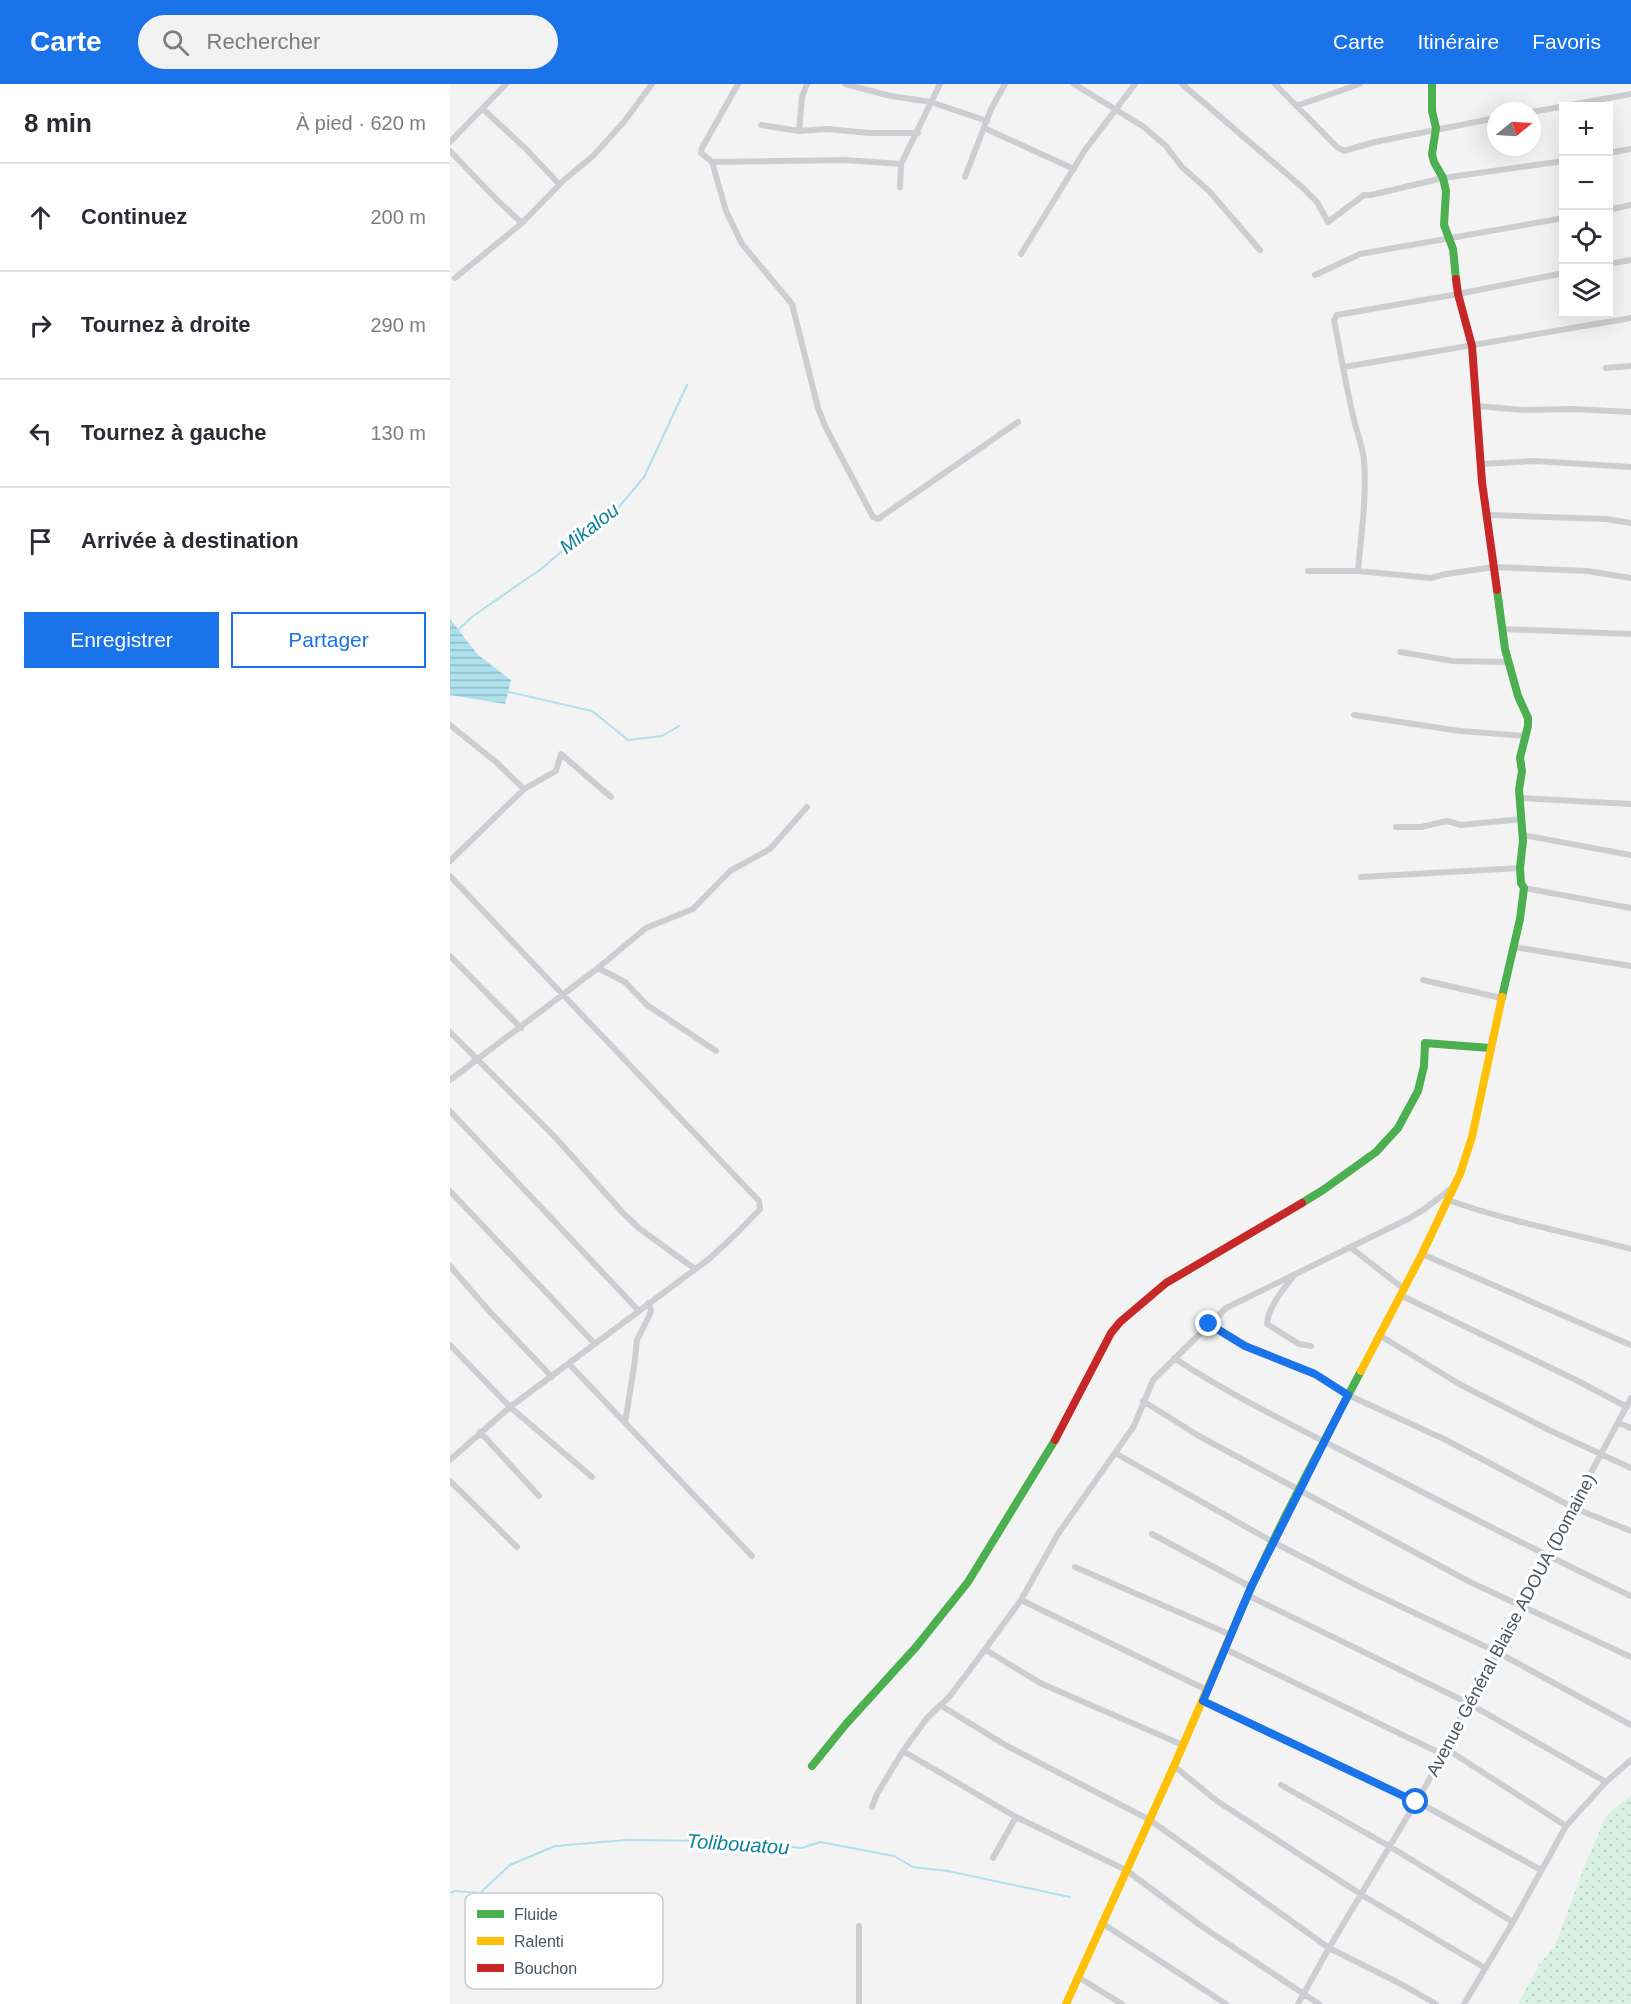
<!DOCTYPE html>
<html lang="fr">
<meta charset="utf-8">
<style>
body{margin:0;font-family:Arial,sans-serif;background:#f2f2f3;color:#2b2b33}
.controls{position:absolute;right:18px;top:18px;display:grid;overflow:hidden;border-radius:0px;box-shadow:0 6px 24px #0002}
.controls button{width:54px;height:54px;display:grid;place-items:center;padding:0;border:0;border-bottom:2px solid #e1e1e2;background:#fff;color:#2b2b33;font:30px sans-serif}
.compass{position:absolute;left:1037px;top:18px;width:54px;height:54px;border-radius:50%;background:#fff;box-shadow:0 6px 24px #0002;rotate:72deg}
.stop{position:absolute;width:18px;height:18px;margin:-14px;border:4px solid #1a73e8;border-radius:50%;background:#fff}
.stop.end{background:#1a73e8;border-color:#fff;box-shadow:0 2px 6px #0008}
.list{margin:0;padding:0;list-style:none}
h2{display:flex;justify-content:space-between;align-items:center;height:78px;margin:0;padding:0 24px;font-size:26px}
h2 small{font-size:20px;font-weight:400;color:#7c7c81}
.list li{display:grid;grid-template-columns:39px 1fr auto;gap:18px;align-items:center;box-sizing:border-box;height:108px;padding:0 24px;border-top:2px solid #e1e1e2}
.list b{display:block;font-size:22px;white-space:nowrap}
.list em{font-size:20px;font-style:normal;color:#7c7c81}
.actions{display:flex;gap:12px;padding:18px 24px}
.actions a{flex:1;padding:14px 0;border:2px solid #1a73e8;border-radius:0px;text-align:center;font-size:21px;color:#1a73e8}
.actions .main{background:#1a73e8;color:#fff}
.icon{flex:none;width:33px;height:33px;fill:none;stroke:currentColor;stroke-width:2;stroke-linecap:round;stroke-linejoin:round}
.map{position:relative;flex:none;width:1181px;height:1920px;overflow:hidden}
header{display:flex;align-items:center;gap:36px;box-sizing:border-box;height:84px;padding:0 30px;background:#1a73e8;color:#fff}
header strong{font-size:28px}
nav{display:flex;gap:33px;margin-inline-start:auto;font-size:21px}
.search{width:420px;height:54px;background:#f2f2f3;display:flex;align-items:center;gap:15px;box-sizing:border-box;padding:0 21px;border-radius:33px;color:#7c7c81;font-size:22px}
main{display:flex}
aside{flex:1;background:#fff}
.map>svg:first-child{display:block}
.grass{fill:url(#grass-dots)}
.water{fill:url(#water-rules)}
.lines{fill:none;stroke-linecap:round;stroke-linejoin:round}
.stream{stroke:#aee0ee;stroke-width:2}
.street{stroke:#ccced1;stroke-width:6}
.fast{stroke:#4caf50;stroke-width:8}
.slow{stroke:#ffc107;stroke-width:8}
.jam{stroke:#c62828;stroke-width:8}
.route{stroke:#1a73e8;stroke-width:8}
.labels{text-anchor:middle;stroke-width:6;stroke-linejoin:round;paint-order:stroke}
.street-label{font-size:18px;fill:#49555f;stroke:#fff}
.water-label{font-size:20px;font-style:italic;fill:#0e7f9d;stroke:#fff}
.key{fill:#fff;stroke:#c8cccf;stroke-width:1.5}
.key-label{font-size:16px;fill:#49555f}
</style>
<header>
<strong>Carte</strong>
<div class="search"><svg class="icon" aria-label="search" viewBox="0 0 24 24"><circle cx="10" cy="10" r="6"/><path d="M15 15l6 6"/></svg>Rechercher</div>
<nav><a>Carte</a><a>Itinéraire</a><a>Favoris</a></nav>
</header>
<main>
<aside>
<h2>8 min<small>À pied · 620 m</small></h2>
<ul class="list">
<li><svg class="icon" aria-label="ahead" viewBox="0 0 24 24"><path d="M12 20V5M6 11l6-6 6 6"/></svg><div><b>Continuez</b></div><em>200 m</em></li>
<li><svg class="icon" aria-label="right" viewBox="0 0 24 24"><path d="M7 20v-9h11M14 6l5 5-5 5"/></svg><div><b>Tournez à droite</b></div><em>290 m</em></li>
<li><svg class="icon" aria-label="left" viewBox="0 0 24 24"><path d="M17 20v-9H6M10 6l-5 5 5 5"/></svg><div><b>Tournez à gauche</b></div><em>130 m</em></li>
<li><svg class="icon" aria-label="arrive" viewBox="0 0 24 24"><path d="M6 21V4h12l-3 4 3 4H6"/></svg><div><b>Arrivée à destination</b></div></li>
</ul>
<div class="actions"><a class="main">Enregistrer</a><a>Partager</a></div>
</aside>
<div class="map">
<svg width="1181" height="1920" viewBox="0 0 1181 1920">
<defs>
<pattern id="grass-dots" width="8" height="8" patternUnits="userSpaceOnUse" patternTransform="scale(1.5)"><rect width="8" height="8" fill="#d8f1e2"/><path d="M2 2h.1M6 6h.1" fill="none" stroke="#bbd1c4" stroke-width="1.8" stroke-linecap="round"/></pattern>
<pattern id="water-rules" width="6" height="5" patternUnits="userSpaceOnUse" patternTransform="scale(1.5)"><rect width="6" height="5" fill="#aee0ee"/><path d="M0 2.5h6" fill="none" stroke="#90b8c4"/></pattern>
</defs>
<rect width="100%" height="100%" fill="#f3f3f3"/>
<path class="grass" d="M1181,1711V1920H1068L1090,1879L1105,1862L1135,1781L1156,1732Z"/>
<path class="water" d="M0,535L28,571L61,596L55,620L0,611Z"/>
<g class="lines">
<path class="stream" d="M7,547L23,532L91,485L138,445L168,424L194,393L237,301
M55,607L142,627L178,656L212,652L229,642
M0,1809L5,1807L30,1809L60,1781L105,1762L176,1756L273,1757L352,1764L370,1758L444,1772L463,1783L498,1787L620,1813"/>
<path class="street" d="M288,0L252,64L251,69L262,78L276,127L292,160L342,220L368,324L375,342L423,433L428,435L568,338
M395,0L441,12L481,18L537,37
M624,0L694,43L716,62L732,83L759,107L810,166
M732,0L852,103L867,118L878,138L914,111H921L993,94L1114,77
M825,0L887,63L894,67L925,58L1046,34
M846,22L910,0
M33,25L76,65L109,100
M1082,28L1181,10
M311,41L349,47L377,45L419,49H468
M534,44L624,85
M349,47L352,13L357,0
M0,58L56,0
M0,67L47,116L72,139
M1158,69L1181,65
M262,78L395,76L451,80
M515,93L541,25L555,0
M450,103L451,80L490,0
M1158,126L1181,121
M571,170L635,66L685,0
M1158,180L1181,176
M865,191L910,170L1114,134
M5,194L72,139L114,96L143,72L173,39L202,0
M894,283L1181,234
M1156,284L1181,282
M1027,322L1073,326L1123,325L1181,328
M1031,380L1085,377L1181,383
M1038,431L1156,435L1181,439
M858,487H908L981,494L996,490L1044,483L1137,487L1181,494
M908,487C911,451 917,413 914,376C912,359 905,344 902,327C895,297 890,266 884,236L887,231L1008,210L1114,189
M1053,545L1181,550
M950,568L1003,577L1058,578
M904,631L1010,647L1076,652
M0,641L46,678L74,705
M1070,714L1181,720
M946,743H971L997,737L1011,741L1072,735
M1073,751L1181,771
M0,777L74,705L106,687L111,670L161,713
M0,792L309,1117L310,1125L288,1148L259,1175L60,1323L0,1376
M911,793L1070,784
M1074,804L1181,824
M1064,863L1181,882
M0,872L71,944
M148,884L175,898L197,921L266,967
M973,896L1051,914
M0,948L104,1052L174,1130L190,1145L245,1185
M0,996L148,884L196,844L243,825L280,787L320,765L357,723
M0,1027L188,1226
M0,1107L145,1260
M998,1116C1057,1137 1120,1149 1181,1165
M900,1163L954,1205
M972,1170L1181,1261
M0,1182L40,1228L102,1293
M845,1190C834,1205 818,1222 817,1240L849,1260L861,1262
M950,1211L1126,1296L1177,1323
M759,1240L795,1262L865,1290L898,1311L996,1356L1124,1424L1181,1447
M929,1251L1011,1301L1099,1346L1181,1384
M0,1261L60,1323L142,1393
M724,1274C783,1313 849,1344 912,1377C1001,1423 1090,1469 1181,1512
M119,1280L302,1472
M693,1317L749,1352L1020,1498L1181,1573
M175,1339L184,1283L187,1256L200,1230L201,1226L198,1219
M1169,1339L1181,1344
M30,1348L89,1412
M665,1369L823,1458L914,1505L1047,1568L1181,1641
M0,1397L67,1463
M702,1450L801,1503
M625,1483L781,1551
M797,1511L1018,1619L1156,1698
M571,1516L757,1606
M775,1565L992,1670
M536,1566L592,1600L733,1661
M753,1617L966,1717L1091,1786
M490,1621L557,1662L700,1736L879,1864L951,1900L986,1920
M995,1664L1116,1742
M453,1667L566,1733L676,1786L754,1844L869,1920
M724,1682L767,1717L847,1769L912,1811L1035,1884
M831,1701L939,1762L1063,1838
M422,1723L427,1710L453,1667L477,1634L499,1613L519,1587L571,1516L608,1450L684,1342L703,1296L776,1224L958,1135L973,1126L1002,1104
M543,1774L566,1733
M652,1839L776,1920
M409,1842V1920
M628,1893L672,1920
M848,1920L879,1864L978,1698L1018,1619L1075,1523L1135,1400L1181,1314
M1014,1920L1063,1838L1116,1742L1156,1698L1181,1676"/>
<path class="fast" d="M982,0V27L986,44L982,70L984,78L993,94L996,107L994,141L1003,165L1006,195
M1047,506L1055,565L1068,612L1078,634V642L1070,674L1072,687L1069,706L1073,757L1070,784L1071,799L1074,804L1070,835L1052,913
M852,1119L873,1106L926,1068L948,1044L968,1007L974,982L975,959L1040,964
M787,1536C823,1451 868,1369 911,1287
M362,1682L396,1640L466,1563L518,1498L605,1356"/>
<path class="slow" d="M911,1287L972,1170L1010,1090L1022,1053L1052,913
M616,1920L724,1682L787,1536"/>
<path class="jam" d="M1006,195L1008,210L1022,262L1032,398L1047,506
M605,1356L661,1249L670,1238L716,1199L852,1119"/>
</g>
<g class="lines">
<path class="route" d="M759,1240L795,1262L865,1290L898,1311L801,1503L753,1617L966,1718"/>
</g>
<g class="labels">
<g class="street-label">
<text transform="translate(1061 1541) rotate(-62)" y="6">Avenue Général Blaise ADOUA (Domaine)</text>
</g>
<g class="water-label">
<text transform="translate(139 444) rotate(-38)" y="7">Mikalou</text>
<text transform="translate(288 1760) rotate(4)" y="7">Tolibouatou</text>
</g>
</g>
<rect x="15" y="1809" width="198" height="96" rx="9" class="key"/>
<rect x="27" y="1826" width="27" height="8" fill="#4caf50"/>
<rect x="27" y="1853" width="27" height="8" fill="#ffc107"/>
<rect x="27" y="1880" width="27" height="8" fill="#c62828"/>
<g class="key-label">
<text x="64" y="1836">Fluide</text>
<text x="64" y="1863">Ralenti</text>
<text x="64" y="1890">Bouchon</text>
</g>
</svg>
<div class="controls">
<button>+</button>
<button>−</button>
<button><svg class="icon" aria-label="locate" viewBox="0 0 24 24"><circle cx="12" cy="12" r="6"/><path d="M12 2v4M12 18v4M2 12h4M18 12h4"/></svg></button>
<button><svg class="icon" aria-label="layers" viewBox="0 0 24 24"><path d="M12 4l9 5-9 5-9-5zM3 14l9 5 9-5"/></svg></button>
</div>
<svg class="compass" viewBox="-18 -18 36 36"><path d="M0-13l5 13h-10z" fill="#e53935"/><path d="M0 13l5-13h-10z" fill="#7c7c81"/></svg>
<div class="stop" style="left:966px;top:1718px"></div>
<div class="stop end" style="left:759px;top:1240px"></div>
</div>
</main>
